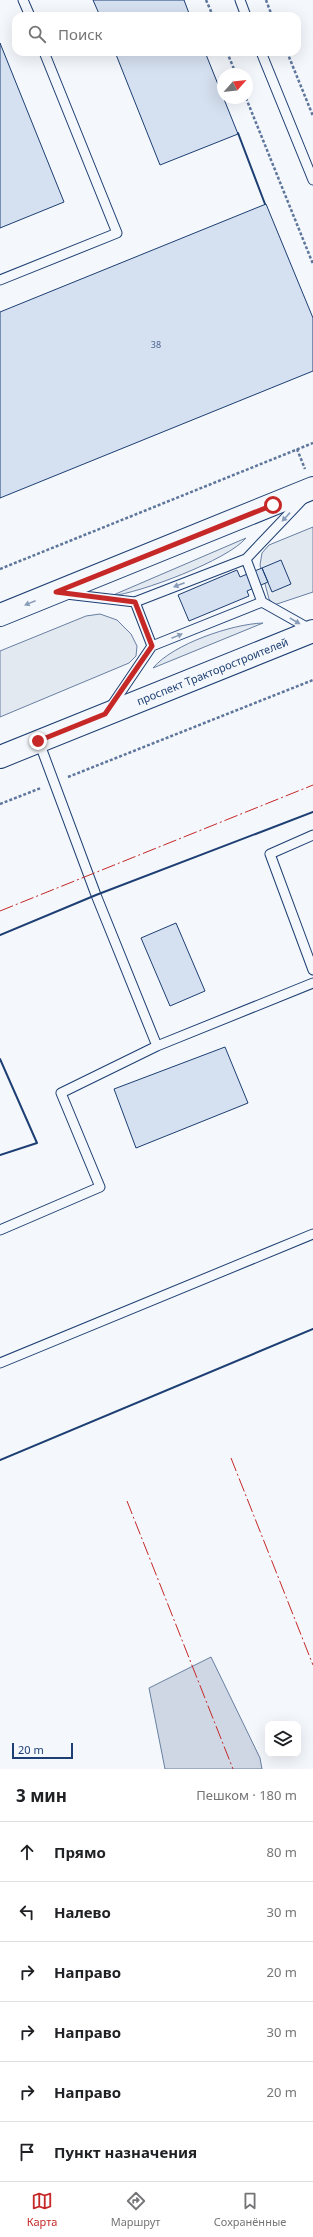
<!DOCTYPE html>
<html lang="ru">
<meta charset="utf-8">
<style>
body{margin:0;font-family:"Noto Sans",sans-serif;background:#f6f6f6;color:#202124}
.controls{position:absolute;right:12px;bottom:12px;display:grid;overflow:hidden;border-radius:8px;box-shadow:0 4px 16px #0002}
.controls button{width:36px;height:36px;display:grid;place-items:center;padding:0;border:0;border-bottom:1px solid #e0e0e0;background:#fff;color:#202124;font:20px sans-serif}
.compass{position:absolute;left:217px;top:68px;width:36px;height:36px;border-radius:50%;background:#fff;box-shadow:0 4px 16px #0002;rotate:63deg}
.scale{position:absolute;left:12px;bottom:10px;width:61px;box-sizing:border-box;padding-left:4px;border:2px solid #1d3f73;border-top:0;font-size:11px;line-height:14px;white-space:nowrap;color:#1d3f73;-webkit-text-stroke:3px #f4f7fb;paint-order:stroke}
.stop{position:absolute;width:12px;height:12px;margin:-9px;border:3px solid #c62828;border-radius:50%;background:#fff}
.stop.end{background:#c62828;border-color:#fff;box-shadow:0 1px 4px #0008}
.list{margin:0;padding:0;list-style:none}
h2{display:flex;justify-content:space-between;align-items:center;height:52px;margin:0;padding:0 16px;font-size:17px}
h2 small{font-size:13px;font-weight:400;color:#757577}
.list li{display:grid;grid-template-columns:26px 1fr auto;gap:12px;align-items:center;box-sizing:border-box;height:60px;padding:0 16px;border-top:1px solid #e0e0e0}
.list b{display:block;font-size:15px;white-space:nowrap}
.list em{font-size:13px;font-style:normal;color:#757577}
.icon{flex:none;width:22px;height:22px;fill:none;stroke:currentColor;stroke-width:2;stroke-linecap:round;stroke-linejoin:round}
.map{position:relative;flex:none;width:313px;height:1769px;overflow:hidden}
.search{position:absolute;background:#fff;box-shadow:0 4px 16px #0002;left:12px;right:12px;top:12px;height:44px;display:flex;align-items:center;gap:10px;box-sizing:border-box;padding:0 14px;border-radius:12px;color:#757577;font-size:15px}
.sheet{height:412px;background:#fff}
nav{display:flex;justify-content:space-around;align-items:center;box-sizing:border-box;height:56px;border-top:1px solid #e0e0e0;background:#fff;font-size:11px;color:#757577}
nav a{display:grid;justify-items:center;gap:2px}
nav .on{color:#c62828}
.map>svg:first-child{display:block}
.green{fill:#e3e9f0;stroke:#687fa3}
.water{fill:#cfd7e4;stroke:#687fa3}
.building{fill:#d5e0f0;stroke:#1d3f73}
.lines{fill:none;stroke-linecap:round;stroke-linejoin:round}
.service-casing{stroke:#1d3f73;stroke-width:11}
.primary-casing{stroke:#1d3f73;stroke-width:24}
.path{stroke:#5e769c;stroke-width:2.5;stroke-dasharray:3 2;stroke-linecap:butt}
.service{stroke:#f4f7fb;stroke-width:9}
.primary{stroke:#f4f7fb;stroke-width:22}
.wall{stroke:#1d3f73;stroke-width:2}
.power{stroke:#c62828;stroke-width:1;stroke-dasharray:14 3 2 3;stroke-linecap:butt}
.oneway{fill:#889bb7}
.route{stroke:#c62828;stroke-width:5}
.labels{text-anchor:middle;stroke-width:3;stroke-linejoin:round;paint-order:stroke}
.number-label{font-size:9px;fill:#4b6792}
.street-label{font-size:11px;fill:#1d3f73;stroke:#f4f7fb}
</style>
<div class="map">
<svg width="313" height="1769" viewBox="0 0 313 1769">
<rect width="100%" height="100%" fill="#f4f7fb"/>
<path class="green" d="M313,527V592L274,605L269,599L260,565L262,553L269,545Z
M246,538C228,560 140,593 111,596Z
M100,614L117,620L131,634L137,646L136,656L129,663L0,717V651L86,616Z
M263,623L153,668C173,644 232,624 263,623Z"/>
<path class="water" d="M211,1657L260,1758L262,1769H165L149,1688Z"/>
<path class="building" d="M93,0H184L190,16H100Z
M0,43L64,202L0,228Z
M115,52H205L238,134L160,165Z
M266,204L313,318V371L0,498V312Z
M281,560L291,584L272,592L262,568Z
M262,568L268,582L247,591L249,596L189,621L178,595L237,570L240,577Z
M176,923L205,991L170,1006L141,938Z
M225,1047L248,1103L136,1148L114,1089Z"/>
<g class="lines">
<g class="service-casing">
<path id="service" d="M23,0L30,16
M240,0L246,16
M261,52L313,180
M0,280L117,233L44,52
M246,559L262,602
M66,594L135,602L246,559L304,498
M135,602L152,646
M110,708L152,646L262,602L310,629
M39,742L96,895L157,1046L313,983
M313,835L270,854L313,970
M0,1230L100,1187L61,1093L157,1046
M0,1363L313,1234"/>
</g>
<g class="primary-casing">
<g id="primary">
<path d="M0,615L313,488"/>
<path id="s1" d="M0,757L313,631"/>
</g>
</g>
<path class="path" d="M206,0L213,16
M266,0L272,16
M227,52L236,74
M287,52L313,116
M246,98L313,264
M297,449L305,469
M0,569L313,443
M68,777L313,680
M0,804L41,788"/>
<use href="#service" class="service"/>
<use href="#primary" class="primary"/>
<path class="wall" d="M238,133L265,204
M0,935L96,895L313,812
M0,1059L37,1143L0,1155
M0,1460L313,1329"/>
<path class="power" d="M0,911L313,785
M231,1458L313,1665
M127,1501L233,1769"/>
</g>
<defs><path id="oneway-solid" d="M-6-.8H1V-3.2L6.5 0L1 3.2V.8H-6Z"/></defs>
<g class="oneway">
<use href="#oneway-solid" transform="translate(286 517) rotate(133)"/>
<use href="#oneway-solid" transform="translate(179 585) rotate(159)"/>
<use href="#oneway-solid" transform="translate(30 603) rotate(158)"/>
<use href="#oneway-solid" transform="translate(295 621) rotate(30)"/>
<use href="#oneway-solid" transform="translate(177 636) rotate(-22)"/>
</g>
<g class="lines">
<path class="route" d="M38,741L105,714L152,646L135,602L56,592L273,505"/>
</g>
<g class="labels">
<g class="number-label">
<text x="156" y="348">38</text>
</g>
<g class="street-label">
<text dy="4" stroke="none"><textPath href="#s1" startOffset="229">проспект Тракторостроителей</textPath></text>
</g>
</g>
</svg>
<div class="controls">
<button><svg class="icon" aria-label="layers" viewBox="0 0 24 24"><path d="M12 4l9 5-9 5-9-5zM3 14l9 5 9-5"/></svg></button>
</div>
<svg class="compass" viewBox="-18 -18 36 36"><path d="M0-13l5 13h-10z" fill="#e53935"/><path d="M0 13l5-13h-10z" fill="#757577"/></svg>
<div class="scale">20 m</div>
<div class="stop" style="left:273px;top:505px"></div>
<div class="stop end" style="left:38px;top:741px"></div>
<div class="search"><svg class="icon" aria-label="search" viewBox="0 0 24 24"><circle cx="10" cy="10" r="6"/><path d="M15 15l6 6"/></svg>Поиск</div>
</div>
<section class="sheet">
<h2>3 мин<small>Пешком · 180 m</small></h2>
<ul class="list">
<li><svg class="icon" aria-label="ahead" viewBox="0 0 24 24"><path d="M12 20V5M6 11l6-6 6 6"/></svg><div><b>Прямо</b></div><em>80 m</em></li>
<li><svg class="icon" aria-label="left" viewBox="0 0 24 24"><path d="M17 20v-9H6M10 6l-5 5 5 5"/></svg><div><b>Налево</b></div><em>30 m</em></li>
<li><svg class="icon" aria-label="right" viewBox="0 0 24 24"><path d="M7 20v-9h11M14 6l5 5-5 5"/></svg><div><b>Направо</b></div><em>20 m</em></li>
<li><svg class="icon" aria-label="right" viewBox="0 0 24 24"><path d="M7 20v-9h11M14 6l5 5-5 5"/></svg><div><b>Направо</b></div><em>30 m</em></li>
<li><svg class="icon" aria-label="right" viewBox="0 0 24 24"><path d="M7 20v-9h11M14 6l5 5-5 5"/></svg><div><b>Направо</b></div><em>20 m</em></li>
<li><svg class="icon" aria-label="arrive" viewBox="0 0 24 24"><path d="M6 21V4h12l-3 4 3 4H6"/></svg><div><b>Пункт назначения</b></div></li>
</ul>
</section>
<nav>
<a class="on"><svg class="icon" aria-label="map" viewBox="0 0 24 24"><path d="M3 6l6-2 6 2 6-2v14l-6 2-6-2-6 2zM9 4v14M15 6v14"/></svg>Карта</a>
<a><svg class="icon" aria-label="directions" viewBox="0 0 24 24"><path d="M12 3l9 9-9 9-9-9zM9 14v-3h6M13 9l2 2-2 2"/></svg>Маршрут</a>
<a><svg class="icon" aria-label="saved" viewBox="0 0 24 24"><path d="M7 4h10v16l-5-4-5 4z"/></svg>Сохранённые</a>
</nav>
